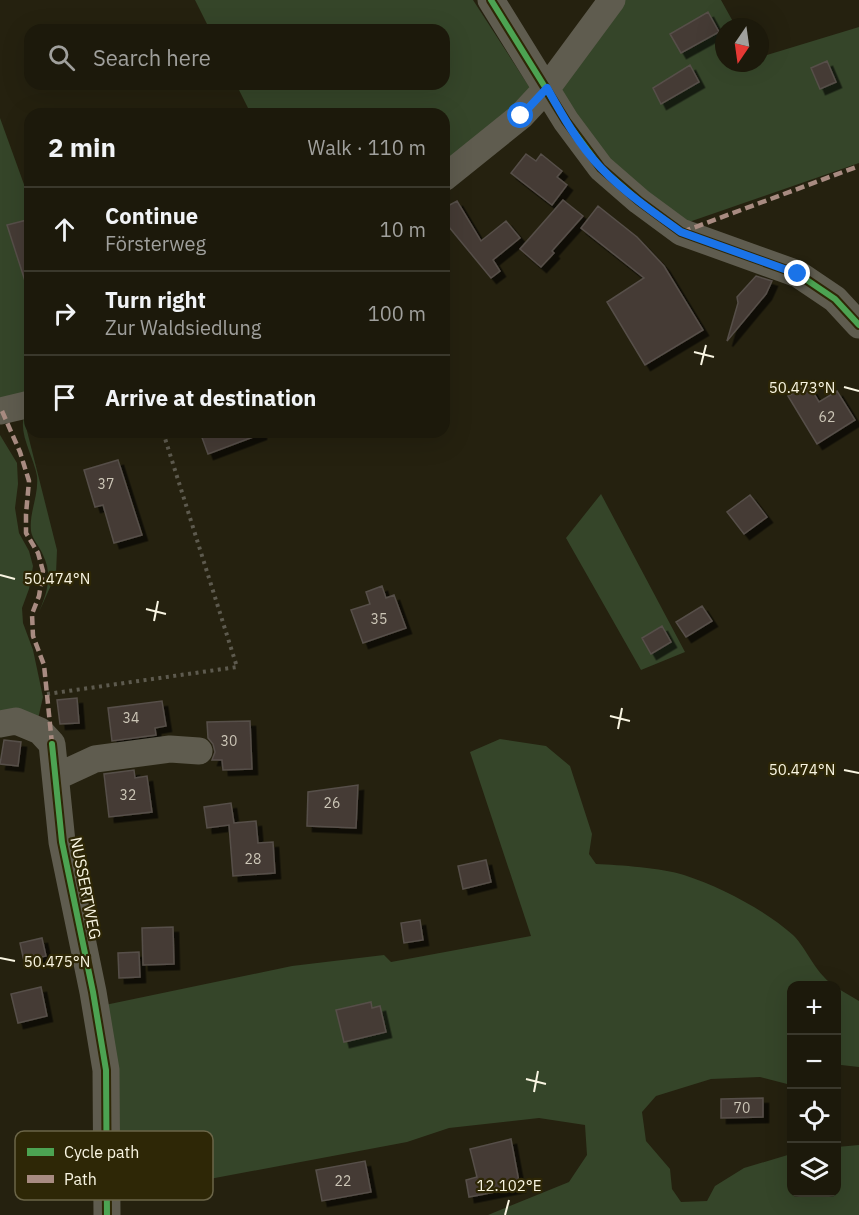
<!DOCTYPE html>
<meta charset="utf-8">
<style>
body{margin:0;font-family:"IBM Plex Sans",sans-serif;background:#292619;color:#f1f3f6}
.controls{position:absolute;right:18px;bottom:18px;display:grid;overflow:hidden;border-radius:12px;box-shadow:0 6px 24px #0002}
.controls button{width:54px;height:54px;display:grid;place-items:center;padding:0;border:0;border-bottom:2px solid #3a382c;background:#1c190b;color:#f1f3f6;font:30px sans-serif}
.compass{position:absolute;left:715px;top:18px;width:54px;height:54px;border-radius:50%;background:#1c190b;box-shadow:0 6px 24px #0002;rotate:193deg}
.stop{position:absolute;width:18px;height:18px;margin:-14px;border:4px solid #1a73e8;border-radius:50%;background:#fff}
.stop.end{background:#1a73e8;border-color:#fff;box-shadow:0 2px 6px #0008}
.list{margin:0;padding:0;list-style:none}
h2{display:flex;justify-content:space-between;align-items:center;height:78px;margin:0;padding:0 24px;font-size:26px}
h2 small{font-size:20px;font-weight:400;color:#a0a09d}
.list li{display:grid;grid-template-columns:39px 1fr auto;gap:18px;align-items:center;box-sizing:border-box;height:84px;padding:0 24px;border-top:2px solid #3a382c}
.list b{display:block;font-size:22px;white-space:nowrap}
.list p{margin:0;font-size:20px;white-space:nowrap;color:#a0a09d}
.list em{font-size:20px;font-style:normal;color:#a0a09d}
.icon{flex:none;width:33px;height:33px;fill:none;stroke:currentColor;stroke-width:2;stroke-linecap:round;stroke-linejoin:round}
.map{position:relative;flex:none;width:859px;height:1215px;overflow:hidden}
.search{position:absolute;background:#1c190b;box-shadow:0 6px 24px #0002;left:24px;top:24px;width:426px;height:66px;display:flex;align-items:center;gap:15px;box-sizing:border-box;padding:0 21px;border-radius:18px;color:#a0a09d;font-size:22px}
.panel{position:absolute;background:#1c190b;box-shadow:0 6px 24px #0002;left:24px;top:108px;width:426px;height:330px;border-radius:18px}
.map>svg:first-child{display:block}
.green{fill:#354529}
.building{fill:#453b36;stroke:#574f49;stroke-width:1.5;filter:url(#shadow)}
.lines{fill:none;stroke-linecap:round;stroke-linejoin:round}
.path{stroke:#5d5a4e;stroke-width:4;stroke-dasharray:3 4.5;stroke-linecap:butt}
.minor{stroke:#5f5c4f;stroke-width:27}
.quiet{stroke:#a88b81;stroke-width:4.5;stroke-dasharray:9 4.5;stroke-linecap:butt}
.cycleway-casing{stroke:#2e2706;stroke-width:10}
.cycleway{stroke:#4ca352;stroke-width:6}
.route{stroke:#1a73e8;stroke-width:8}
.ticks{fill:none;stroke:#f9f5e2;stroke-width:2}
.labels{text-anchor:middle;stroke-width:4.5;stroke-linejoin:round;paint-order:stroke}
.number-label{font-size:14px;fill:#ccc6b7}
.street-label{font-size:16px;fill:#f9f5e2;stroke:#2e2706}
.key{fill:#2e2706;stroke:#6b6548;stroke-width:1.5}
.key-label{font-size:16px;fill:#f9f5e2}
.ticks-label{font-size:15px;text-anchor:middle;fill:#f9f5e2;stroke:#2e2706;stroke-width:4.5;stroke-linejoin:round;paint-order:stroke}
</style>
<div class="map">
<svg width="859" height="1215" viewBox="0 0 859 1215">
<defs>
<filter id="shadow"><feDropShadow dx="5.5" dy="5.5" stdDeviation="0" flood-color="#0009"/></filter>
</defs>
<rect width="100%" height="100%" fill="#25210f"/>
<path class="green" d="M195,0H473L530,88L491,131L444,170V114H251L236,84H444V30H210Z
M623,0H721L736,27H724V63H760V57L859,27V163L689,222L608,164L561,93L564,78Z
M0,118L30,201V397L0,404Z
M25,414L26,427L57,550L56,574L39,612C47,592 53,576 43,555C40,547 32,539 31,531C29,512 39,495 37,476C34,457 17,432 25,414Z
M0,435L17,463L18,484L15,508L19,533L29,551L33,566L29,589L22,608L23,623L33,650L43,697L38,719L0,716Z
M601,494L685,652L641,670L566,538Z
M500,739L546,746L570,766L592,834L589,854L596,864C620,865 662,868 684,875C721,887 763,909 793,935C808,950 813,970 833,985L792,986L791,1085L760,1077L711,1079L656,1096L642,1112L646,1141L670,1169L672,1189L681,1202L707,1201L715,1186L744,1168L791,1154L792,1192H836L837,1147L859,1145V1215H488L569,1182L587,1155L585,1125L539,1118L449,1128L407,1142L114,1197L105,1005L292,966L384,955L391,962L531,936L470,752Z
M837,988L859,1001V1067L841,1065L837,1067Z"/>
<path class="building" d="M708,12L719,32L681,53L670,34Z
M827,61L836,82L820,89L811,68Z
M690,65L699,82L661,104L653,88Z
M526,154L536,161L541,154L562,171L557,177L567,185L552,205L511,173Z
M563,200L583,216L552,251L554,253L541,267L520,249Z
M457,201L481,241L506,221L520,238L493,260L500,271L491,278L444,221V208Z
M598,206L637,237L664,266L703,330L645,365L607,302L644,278L581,228Z
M27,220L30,230V284H26L7,225Z
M756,276L772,281L766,294L727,341L738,303L737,297Z
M808,384L819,402L837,391L855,420L817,444L788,396Z
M200,432H261V434L208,454Z
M118,460L142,535L114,543L103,505L95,507L84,470Z
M750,495L767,517L744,534L727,512Z
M382,586L386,598L394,595L406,628L363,643L351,610L370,604L366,592Z
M702,606L712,621L686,637L676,622Z
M662,626L671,642L651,654L642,638Z
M77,698L79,723L60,724L57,700Z
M162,701L166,726L155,728L156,735L112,741L108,708Z
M250,721L252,769L223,770L222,760H212L215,752L213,744L208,738L207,722Z
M4,740L21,742L18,766L0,764Z
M134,770L135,778L147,776L152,812L109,817L104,774Z
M358,785L356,828L307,826L308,792Z
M231,803L234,823L256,821L258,843L273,842L275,873L233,876L229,825L207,828L204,807Z
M486,860L491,882L463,889L458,866Z
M420,920L423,940L404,943L401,923Z
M173,927L174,964L143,965L142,928Z
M42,938L46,956L24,961L20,943Z
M139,952L140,977L119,978L118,953Z
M41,987L47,1016L18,1023L11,994Z
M371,1002L372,1008L380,1006L386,1032L344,1042L336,1010Z
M763,1098V1117L721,1118V1099Z
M511,1139L520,1187L469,1197L466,1180L477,1177L470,1149Z
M365,1161L371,1192L322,1201L316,1170Z"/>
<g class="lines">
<path class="path" d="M47,694L237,667L163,432"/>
<path class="minor" d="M491,0L566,121L601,168L639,201L681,232L798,274L835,299L859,325
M444,178L521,116L547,88L612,0
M0,411L30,404
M0,724L16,721L40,731L52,744L62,842L93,992L106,1070L107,1215
M56,777L95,759L170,749L199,751"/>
<path class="quiet" d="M682,232L859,166
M2,411L20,452L29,481L26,514V533L38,553L43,571L39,596L32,614L33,636L44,665L52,744"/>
<g class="cycleway-casing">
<path id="cycleway" d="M491,0L566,121L601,168L639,201L681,232L798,274L835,299L859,325
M52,744L62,842L93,992L106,1070L107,1215"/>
</g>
<use href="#cycleway" class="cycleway"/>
</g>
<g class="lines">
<path class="route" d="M521,116L547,88C562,115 579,145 601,168C624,192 654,213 681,232L798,274"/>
</g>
<path class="ticks" d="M694,352L714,357M701,365L706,345M844,387L859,391M0,575L15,579M146,609L166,614M154,621L158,601M610,716L630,721M618,729L622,708M844,770L859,773M0,958L15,961M526,1079L546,1084M534,1092L538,1071M505,1215L509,1200"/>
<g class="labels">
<g class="number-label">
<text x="827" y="422">62</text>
<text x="106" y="489">37</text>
<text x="379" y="624">35</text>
<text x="131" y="723">34</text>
<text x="229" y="746">30</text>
<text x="128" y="800">32</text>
<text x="332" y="808">26</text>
<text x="253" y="864">28</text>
<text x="742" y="1113">70</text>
<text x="343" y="1186">22</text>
</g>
<g class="street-label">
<text transform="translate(86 888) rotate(79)" y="6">NUSSERTWEG</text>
</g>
</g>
<rect x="15" y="1131" width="198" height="69" rx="9" class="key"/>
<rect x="27" y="1148" width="27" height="8" fill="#4ca352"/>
<rect x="27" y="1175" width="27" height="8" fill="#a88b81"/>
<g class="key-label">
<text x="64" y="1158">Cycle path</text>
<text x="64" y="1185">Path</text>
</g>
<g class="ticks-label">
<text x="802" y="393">50.473°N</text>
<text x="57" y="584">50.474°N</text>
<text x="802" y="775">50.474°N</text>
<text x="57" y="967">50.475°N</text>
<text x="509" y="1191">12.102°E</text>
</g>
</svg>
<div class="controls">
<button>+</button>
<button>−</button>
<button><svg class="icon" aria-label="locate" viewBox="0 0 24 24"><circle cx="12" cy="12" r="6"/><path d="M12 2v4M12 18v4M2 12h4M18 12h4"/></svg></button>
<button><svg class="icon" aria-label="layers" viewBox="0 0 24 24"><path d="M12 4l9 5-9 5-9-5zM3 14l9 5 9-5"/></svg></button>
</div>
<svg class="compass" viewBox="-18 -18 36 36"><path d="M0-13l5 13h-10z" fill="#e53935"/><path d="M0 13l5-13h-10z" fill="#a0a09d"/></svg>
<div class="stop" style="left:521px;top:116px"></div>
<div class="stop end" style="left:798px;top:274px"></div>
<div class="search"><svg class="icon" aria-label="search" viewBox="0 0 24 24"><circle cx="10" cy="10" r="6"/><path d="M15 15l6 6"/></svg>Search here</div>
<section class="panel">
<h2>2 min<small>Walk · 110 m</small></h2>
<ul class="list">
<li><svg class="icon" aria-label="ahead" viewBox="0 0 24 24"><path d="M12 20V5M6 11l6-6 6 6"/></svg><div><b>Continue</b><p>Försterweg</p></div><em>10 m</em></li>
<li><svg class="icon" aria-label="right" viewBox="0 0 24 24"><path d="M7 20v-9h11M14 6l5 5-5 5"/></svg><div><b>Turn right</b><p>Zur Waldsiedlung</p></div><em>100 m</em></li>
<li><svg class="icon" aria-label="arrive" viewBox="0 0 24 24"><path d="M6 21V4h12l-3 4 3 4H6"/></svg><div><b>Arrive at destination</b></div></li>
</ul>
</section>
</div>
